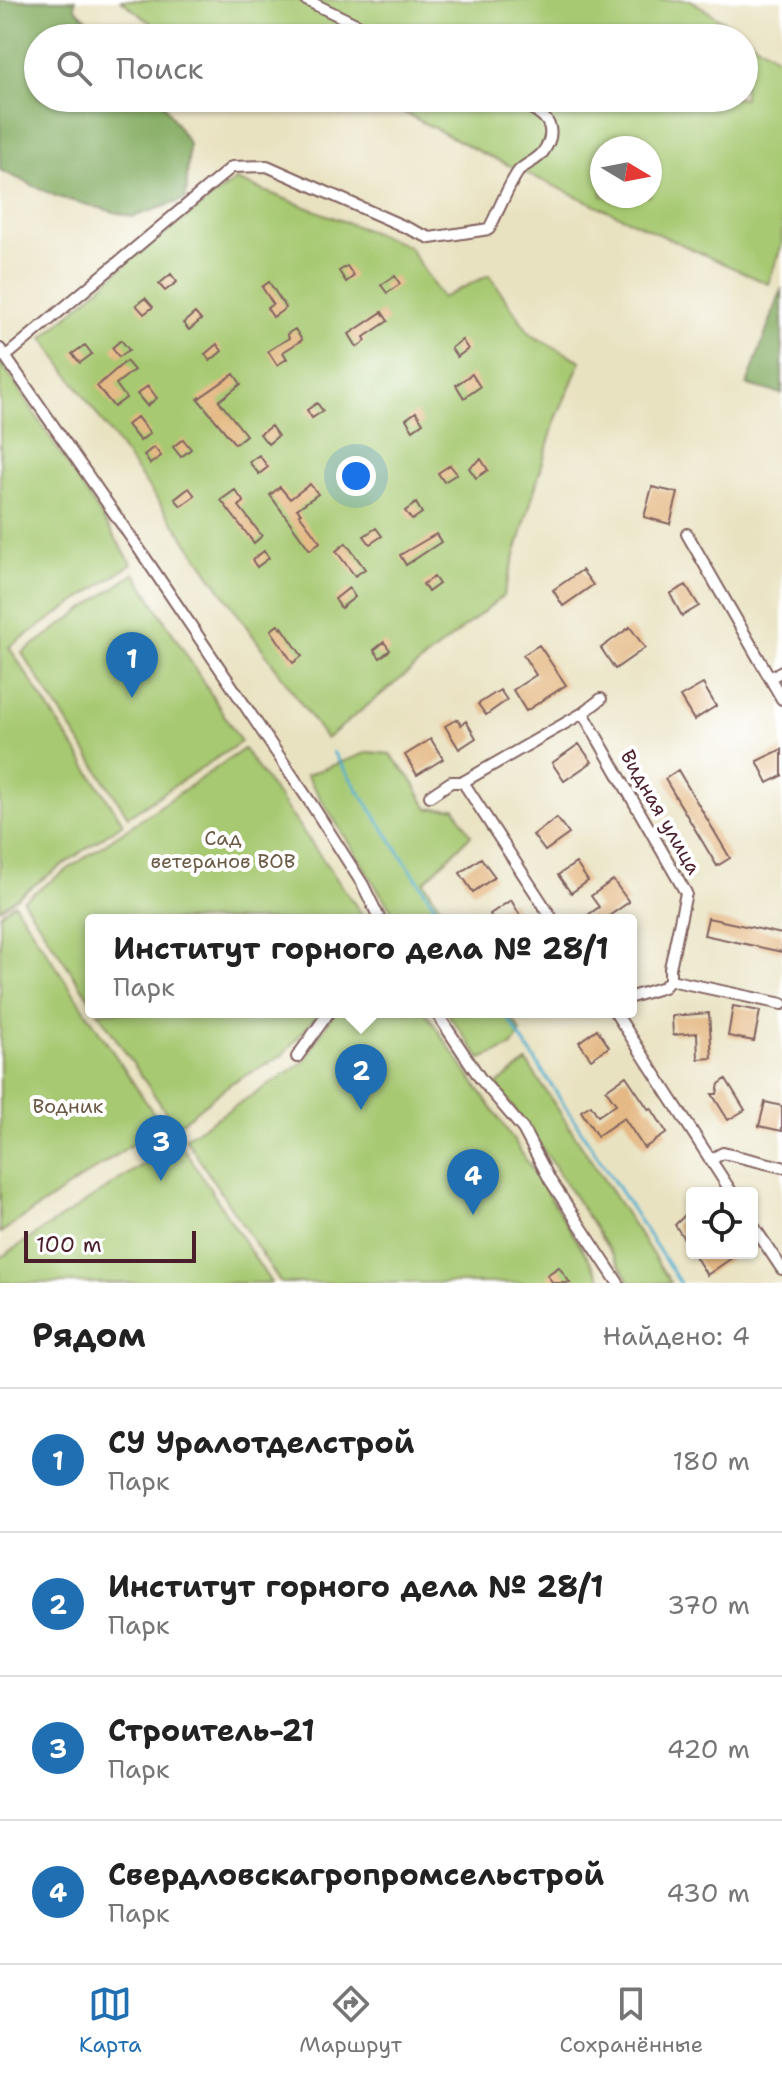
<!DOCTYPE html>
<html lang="ru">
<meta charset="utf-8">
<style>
body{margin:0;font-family:"Shantell Sans",sans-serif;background:#f2f2f2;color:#222}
.controls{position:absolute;right:24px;bottom:24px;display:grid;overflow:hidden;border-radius:8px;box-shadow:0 2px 6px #0004}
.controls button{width:72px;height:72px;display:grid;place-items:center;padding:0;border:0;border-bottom:2px solid #e0e0e0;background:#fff;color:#222;font:40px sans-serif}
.compass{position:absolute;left:590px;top:136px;width:72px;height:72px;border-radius:50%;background:#fff;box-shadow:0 2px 6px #0004;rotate:100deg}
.scale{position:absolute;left:24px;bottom:20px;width:172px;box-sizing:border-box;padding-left:8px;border:4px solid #4a1f2b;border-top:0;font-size:22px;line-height:28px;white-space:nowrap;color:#4a1f2b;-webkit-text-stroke:6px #fff;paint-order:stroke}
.you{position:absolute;left:356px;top:476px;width:28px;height:28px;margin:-20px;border:6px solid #fff;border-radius:50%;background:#1a73e8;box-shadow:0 0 0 12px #1a73e833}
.badge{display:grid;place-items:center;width:52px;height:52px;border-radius:50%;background:#1f6fb2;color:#fff;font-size:26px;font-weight:700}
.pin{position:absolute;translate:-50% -66px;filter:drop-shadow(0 2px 4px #0008)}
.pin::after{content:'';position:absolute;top:42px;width:28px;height:24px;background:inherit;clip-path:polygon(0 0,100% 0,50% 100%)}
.popup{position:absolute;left:85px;top:914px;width:552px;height:104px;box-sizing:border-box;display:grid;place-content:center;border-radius:8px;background:#fff;filter:drop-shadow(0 2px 6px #0005);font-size:26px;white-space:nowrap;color:#767676}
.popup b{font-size:30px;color:#222}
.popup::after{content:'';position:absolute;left:50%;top:100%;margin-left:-16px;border:16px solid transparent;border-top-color:#fff}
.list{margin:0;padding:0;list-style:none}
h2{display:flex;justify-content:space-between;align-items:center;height:104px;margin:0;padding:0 32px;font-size:34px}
h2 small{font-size:26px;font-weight:400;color:#767676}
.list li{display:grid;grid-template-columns:52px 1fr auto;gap:24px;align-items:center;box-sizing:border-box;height:144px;padding:0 32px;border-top:2px solid #e0e0e0}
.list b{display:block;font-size:30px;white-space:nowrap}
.list p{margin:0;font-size:26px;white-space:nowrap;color:#767676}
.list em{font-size:26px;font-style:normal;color:#767676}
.icon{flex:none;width:44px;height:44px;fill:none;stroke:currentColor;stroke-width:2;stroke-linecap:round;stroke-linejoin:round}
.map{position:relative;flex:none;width:782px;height:1283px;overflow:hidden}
.search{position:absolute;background:#fff;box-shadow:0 2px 6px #0004;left:24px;right:24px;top:24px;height:88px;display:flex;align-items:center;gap:20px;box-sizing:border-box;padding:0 28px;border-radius:44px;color:#767676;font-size:30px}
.sheet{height:680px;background:#fff}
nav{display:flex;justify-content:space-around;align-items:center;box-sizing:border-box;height:112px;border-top:2px solid #e0e0e0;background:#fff;font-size:22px;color:#767676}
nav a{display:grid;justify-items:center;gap:4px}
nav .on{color:#1f6fb2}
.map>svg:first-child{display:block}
.green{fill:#a7c972;stroke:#78744e;stroke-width:2;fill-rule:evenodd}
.forest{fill:#85ad64;stroke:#686648;stroke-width:2}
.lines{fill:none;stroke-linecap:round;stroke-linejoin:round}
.stream{stroke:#50afcf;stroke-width:3}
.building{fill:#e5b985}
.minor-casing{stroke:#826360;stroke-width:14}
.minor{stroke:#fff;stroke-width:10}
.labels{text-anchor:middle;stroke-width:8;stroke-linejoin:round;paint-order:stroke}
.street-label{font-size:20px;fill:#4a1f2b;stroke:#fff}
.park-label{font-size:20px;fill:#6b5a44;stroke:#fff}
</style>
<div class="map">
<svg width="782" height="1283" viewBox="0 0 782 1283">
<rect width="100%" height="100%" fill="#fff"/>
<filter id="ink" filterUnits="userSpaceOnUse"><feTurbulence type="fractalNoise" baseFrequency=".0125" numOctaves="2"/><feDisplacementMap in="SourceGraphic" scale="16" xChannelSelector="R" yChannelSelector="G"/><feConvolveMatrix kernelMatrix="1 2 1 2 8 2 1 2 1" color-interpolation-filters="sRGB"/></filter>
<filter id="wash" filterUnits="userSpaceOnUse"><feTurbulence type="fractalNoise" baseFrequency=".006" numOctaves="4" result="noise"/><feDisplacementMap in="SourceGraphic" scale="32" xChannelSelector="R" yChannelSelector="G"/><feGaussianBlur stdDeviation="1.8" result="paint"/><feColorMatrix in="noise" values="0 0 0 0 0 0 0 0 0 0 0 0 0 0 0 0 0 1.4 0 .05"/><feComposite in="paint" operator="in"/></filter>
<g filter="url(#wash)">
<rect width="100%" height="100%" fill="#e9e2c1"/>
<path class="green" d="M121,0H691L782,61V244L768,284L480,152L376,98H744V38H177L162,32ZM602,148H650V196H602Z
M236,180L408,246L442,298L489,275L531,335L581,361L555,421L503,596L326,739L43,338L134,257Z
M0,360L132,564L9,647L123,823L0,909Z
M135,573L241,742L128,816L22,653Z
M244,749L366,920H91V1001L23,900Z
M369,752L390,754L411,779L428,809L455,808L471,835L424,882L449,920H398C366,872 337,823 306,775Z
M14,903L154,1114L164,1125L155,1129L0,1233V914Z
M98,1012H320L282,1056L231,1083L176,1127Z
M334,1012H425L511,1136L604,1283H281L185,1138L304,1062Z
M447,1012H509L521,1033L511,1047L481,1059Z
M527,1062L671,1283H631L551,1161L497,1084Z
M179,1141L271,1283H0V1258Z"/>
<path class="forest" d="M0,0H75V8L107,38H38V98H160L189,144L186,199L133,217L58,197L0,170Z
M782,288V394L747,385Z"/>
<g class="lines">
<path class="stream" d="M333,752L444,920
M504,1012L680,1283"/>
</g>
<g id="blocks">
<path class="building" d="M347,266L354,276L346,282L339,271Z
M171,274L177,282L165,291L159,284Z
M395,276L400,284L387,293L381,285Z
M269,282L286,308L273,317L267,308L273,304L262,287Z
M145,298L153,307L144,314L136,305Z
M382,312L388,321L364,337L366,341L357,347L349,334Z
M195,313L201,320L189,330L183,323Z
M295,329L302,340L283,352L287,359L277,365L268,351L289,338L287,334Z
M121,340L129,350L119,357L112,348Z
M462,340L468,349L457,357L451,348Z
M217,344L222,351L210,361L205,354Z
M85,345L92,354L80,363L72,354Z
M126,361L134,370L116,384L126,398L114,407L97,386Z
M234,374L241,384L219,401L246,435L235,444L198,399Z
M472,374L480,387L464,398L456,385Z
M148,386L157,398L147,406L137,394Z
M317,403L323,411L312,418L307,410Z
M416,412L423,423L413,430L406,419Z
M137,417L150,433L140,441L127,425Z
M271,426L278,436L268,444L260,434Z
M183,439L191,449L181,457L173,447Z
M154,447L161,456L150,464L144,455Z
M259,455L268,467L259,474L249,462Z
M481,459L488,470L476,478L469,468Z
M450,465L457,474L444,482L438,473Z
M310,484L318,494L297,509L301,513L299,514L320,542L310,550L270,495L280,487L290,499Z
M652,487L678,493L670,524L644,517Z
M189,488L195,496L181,506L175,499Z
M235,490L244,502L239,506L262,536L254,543L221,500Z
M416,503L422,513L412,520L405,511Z
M376,528L382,536L370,544L364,536Z
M436,534L441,542L406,565L400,555Z
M346,543L365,569L355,576L336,551Z
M264,551L269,558L257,567L252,560Z
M582,570L593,585L563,606L553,590Z
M434,577L439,584L428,592L423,584Z
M686,585L699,606L682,616L670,594Z
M349,588L355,597L341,608L335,599Z
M278,625L281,629L282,627L302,656L293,663L271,630Z
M630,627L645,648L615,669L601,648Z
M384,642L390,650L380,658L374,650Z
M539,645L566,685L526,711L513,690L536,675L523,655Z
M703,684L716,706L694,720L680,697Z
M500,690L507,700L486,715L478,704Z
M457,719L461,725L466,721L476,738L459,749L445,726Z
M431,739L443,759L417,775L405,755Z
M579,744L592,762L564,781L552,763Z
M782,749V776L768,783L757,761Z
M678,770L730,858L717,866L665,779Z
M557,818L569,834L545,851L533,835Z
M481,858L495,877L473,892L460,873Z
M576,863L588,881L571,893L558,875Z
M613,880L629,902L603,920H581L599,907L591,896Z
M511,900L521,917L515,920H493L490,914Z
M708,918L782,934V952L704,935Z
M733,1006L760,1011L754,1041L728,1036Z
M709,1013L712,1058L698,1059L697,1033L673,1035L672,1016Z
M597,1029L609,1047L591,1059L579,1042Z
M626,1076L649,1110L651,1108L667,1133L644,1148L624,1118L597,1136L581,1111L591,1105L598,1116L616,1104L606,1090Z
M726,1079L745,1110L728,1120L712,1094H717L719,1084Z
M765,1102L782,1106V1131L759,1126Z
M687,1213L692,1220V1251L675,1225Z
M693,1253H739L707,1275Z
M559,1267L570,1283H553L547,1275Z"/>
</g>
</g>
<g filter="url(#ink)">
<use href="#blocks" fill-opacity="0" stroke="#826360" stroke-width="2"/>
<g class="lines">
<g class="minor-casing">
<path id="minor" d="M306,0L385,38
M0,349L146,559L312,805L363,885L380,920
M5,357L232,167L267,166L430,238L489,229C498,212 508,186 518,172C524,164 537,161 543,152C565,121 534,109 511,98
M687,534L782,699
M770,678L782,671
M583,713L686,893L670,968V980
M463,782L553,920
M430,796L451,782H463L583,713L601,699
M631,997L664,987L670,980L782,1004
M436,1012L480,1078L523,1129L550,1180L618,1283
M615,1012L732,1193
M297,1057L329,1012
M710,1160L723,1153L782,1167
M752,1224L782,1269"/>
</g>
<use href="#minor" class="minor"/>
</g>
</g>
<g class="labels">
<g class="street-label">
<text transform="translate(661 812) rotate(60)" y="7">Видная улица</text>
</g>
<g class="park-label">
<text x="223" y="845">Сад<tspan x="223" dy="23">ветеранов ВОВ</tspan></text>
<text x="68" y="1113">Водник</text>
</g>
</g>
</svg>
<div class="controls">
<button><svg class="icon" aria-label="locate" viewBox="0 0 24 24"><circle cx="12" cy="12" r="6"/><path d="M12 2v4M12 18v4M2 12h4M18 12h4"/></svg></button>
</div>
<svg class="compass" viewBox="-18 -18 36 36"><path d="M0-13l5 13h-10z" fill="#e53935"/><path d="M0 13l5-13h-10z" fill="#767676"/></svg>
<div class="scale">100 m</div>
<div class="you"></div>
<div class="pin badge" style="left:132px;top:698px">1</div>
<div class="pin badge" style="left:361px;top:1110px">2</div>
<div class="popup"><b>Институт горного дела № 28/1</b>Парк</div>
<div class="pin badge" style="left:161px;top:1181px">3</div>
<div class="pin badge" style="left:473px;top:1215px">4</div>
<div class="search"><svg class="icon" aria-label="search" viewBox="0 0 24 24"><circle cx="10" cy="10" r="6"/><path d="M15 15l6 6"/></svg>Поиск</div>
</div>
<section class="sheet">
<h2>Рядом<small>Найдено: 4</small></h2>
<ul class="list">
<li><span class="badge">1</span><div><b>СУ Уралотделстрой</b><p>Парк</p></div><em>180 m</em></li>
<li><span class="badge">2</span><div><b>Институт горного дела № 28/1</b><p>Парк</p></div><em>370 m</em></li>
<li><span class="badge">3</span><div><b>Строитель-21</b><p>Парк</p></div><em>420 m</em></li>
<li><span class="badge">4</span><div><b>Свердловскагропромсельстрой</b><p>Парк</p></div><em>430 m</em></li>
</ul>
</section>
<nav>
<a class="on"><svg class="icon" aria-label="map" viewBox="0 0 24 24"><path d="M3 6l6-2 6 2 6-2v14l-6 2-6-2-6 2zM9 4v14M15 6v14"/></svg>Карта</a>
<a><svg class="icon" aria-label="directions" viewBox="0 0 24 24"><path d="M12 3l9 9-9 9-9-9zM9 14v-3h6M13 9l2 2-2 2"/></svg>Маршрут</a>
<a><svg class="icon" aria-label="saved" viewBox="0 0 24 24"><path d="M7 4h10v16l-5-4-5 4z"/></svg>Сохранённые</a>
</nav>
